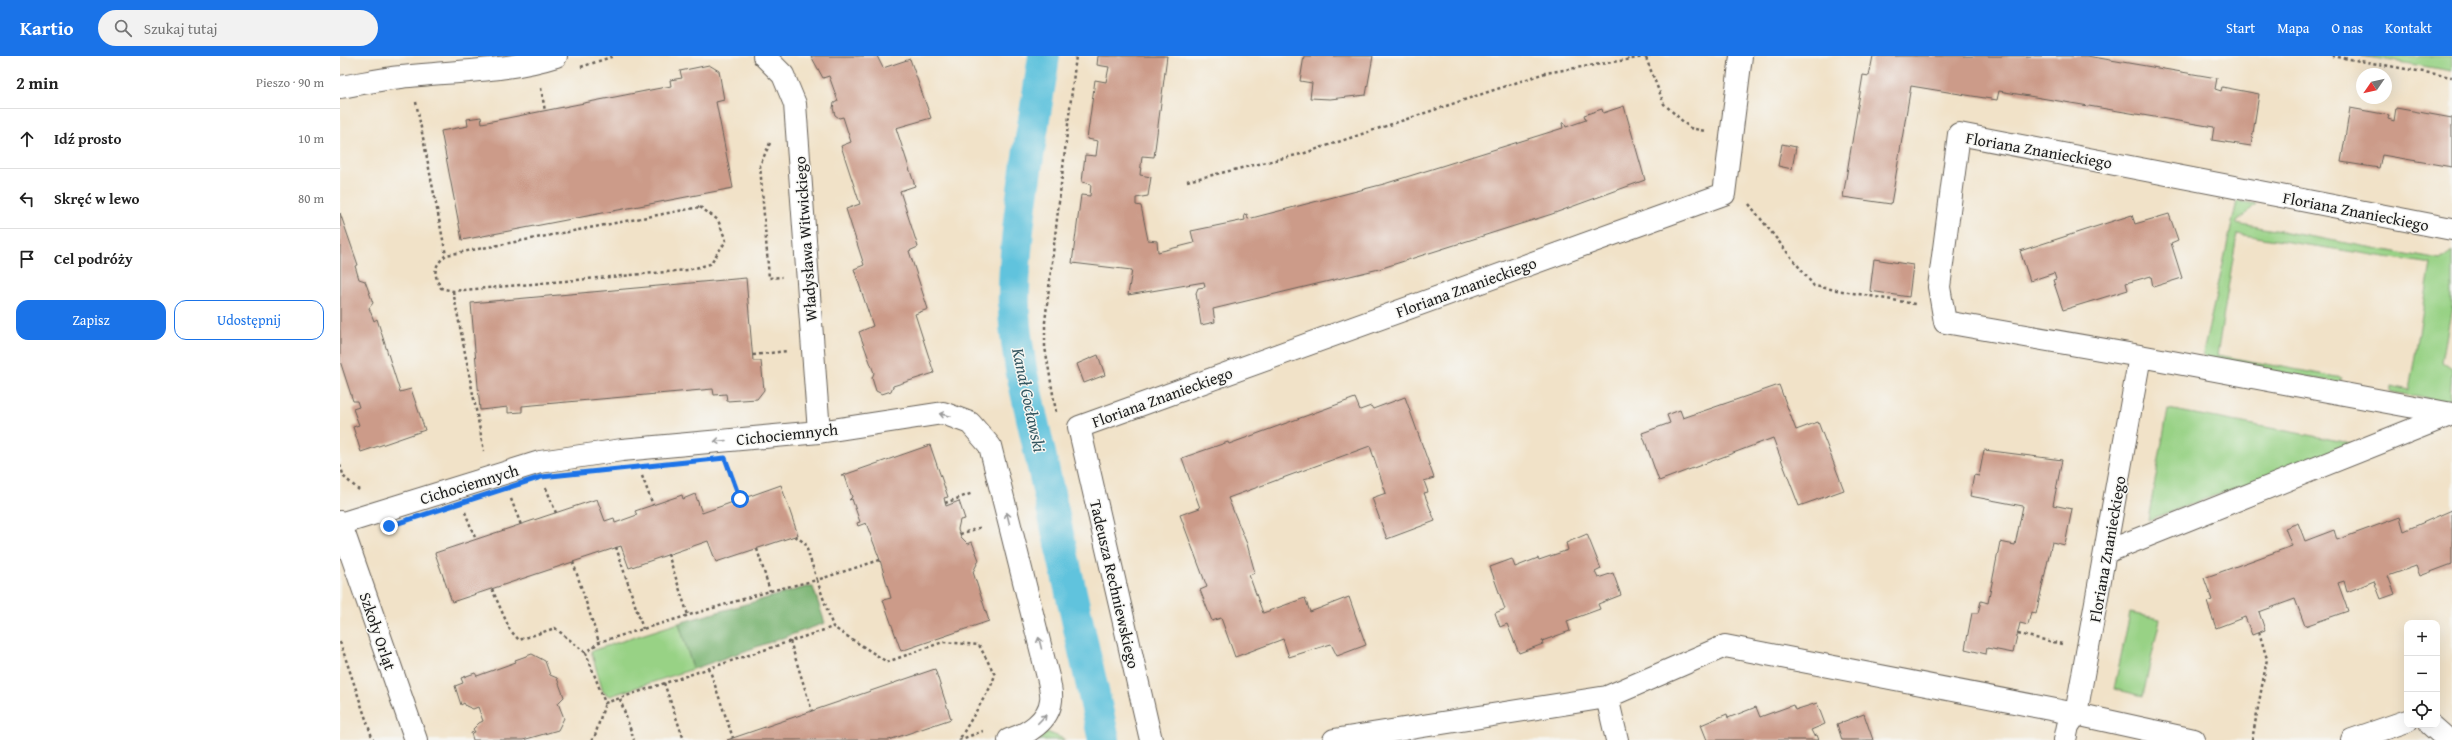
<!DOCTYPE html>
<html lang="pl">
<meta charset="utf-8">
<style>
body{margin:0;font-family:"Gentium Book Plus",serif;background:#f2f2f2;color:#222}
.controls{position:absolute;right:12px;bottom:12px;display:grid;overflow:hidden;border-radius:8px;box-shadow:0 4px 16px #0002}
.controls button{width:36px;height:36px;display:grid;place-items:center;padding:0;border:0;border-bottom:1px solid #e0e0e0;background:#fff;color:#222;font:20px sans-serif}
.compass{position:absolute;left:2016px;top:12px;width:36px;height:36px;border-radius:50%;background:#fff;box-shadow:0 4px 16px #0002;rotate:236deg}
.stop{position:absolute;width:12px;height:12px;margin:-9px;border:3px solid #1a73e8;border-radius:50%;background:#fff}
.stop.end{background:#1a73e8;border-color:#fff;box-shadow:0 1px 4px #0008}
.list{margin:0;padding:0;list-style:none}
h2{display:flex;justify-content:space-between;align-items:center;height:52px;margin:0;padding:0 16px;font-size:17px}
h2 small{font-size:13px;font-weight:400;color:#767676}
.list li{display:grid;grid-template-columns:26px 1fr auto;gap:12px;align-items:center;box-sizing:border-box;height:60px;padding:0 16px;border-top:1px solid #e0e0e0}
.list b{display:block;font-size:15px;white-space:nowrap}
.list em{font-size:13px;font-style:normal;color:#767676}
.actions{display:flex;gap:8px;padding:12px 16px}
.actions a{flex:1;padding:9px 0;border:1px solid #1a73e8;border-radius:12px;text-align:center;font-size:14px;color:#1a73e8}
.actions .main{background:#1a73e8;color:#fff}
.icon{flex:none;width:22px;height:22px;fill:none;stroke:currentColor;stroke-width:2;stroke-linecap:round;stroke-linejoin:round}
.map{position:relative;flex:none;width:2112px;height:684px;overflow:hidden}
header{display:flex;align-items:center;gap:24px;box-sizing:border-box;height:56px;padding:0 20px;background:#1a73e8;color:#fff}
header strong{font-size:19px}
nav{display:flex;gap:22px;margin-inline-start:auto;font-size:14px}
.search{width:280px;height:36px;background:#f2f2f2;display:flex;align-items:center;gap:10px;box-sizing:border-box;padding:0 14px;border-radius:22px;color:#767676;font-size:15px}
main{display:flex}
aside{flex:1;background:#fff}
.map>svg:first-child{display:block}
.green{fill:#98d285;stroke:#5a7750}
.forest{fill:#7ab472;stroke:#4b6847}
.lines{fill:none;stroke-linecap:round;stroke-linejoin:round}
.canal{stroke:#60c3dd;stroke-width:32}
.building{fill:#cc9b89}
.minor-casing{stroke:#676158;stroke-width:24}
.path{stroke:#676158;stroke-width:2.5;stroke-dasharray:3 3;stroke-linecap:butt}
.minor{stroke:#fff;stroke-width:22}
.oneway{stroke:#999}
.route{stroke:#1a73e8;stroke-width:5}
.labels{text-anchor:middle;stroke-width:3;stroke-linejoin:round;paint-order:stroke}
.street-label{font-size:16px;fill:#1c1c1c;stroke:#f6f6f2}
.water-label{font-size:17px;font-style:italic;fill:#345660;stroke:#f6f6f2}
</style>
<header>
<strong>Kartio</strong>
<div class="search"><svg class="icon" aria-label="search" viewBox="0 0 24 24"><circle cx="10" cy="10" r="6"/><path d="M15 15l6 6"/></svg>Szukaj tutaj</div>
<nav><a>Start</a><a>Mapa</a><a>O nas</a><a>Kontakt</a></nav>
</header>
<main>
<aside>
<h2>2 min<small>Pieszo · 90 m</small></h2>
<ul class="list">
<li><svg class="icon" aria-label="ahead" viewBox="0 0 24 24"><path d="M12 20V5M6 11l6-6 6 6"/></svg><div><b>Idź prosto</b></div><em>10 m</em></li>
<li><svg class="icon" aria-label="left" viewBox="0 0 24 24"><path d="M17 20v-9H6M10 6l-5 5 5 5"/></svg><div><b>Skręć w lewo</b></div><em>80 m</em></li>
<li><svg class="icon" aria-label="arrive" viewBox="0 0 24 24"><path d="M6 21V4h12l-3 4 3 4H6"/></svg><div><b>Cel podróży</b></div></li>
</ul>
<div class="actions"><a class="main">Zapisz</a><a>Udostępnij</a></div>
</aside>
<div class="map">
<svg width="2112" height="684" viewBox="0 0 2112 684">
<rect width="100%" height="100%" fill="#f6f6f2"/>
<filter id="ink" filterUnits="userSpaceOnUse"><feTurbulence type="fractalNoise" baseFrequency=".025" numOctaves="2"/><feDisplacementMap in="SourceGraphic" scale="8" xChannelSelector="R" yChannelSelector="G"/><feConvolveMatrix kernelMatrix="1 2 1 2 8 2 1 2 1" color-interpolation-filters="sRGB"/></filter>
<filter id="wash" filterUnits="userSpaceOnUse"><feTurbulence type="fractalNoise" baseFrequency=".012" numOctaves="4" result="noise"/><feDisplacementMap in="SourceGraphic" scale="16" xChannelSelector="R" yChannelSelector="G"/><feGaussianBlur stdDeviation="0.9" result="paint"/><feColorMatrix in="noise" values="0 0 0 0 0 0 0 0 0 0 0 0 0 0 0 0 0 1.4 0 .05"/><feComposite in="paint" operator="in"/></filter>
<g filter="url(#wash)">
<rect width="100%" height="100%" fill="#f1e2c8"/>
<path class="green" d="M2022,0H2112V15Z
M1897,145L1916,148L1896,167L2100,204L2112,195V250L2102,306L2112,313L2110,344L2100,345L2051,336V330L2069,334L2091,208L1897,178L1877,299L2002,322L1999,327L1866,303L1863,297Z
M1828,353L2016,388L1808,464Z
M1790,557L1820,563L1803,640L1774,633Z
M339,567L353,613L270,640L263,636L251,595Z
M707,676L724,683V684H697Z"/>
<path class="forest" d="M466,531H473L485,567L353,613L339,567Z"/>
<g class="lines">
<path class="canal" d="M704,0C693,77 675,160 674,237C673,263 677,288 681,313L764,684"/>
</g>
<g id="blocks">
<path class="building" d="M471,0H537L543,12L570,3L591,62L556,72L575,130L560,135L578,191L569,195L588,253L575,258L594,317L553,330L551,335L542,338L536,335L532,322L534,317L519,276L533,270L514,213L524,209L506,153L520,148L501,90L511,86L503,61L499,62L495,59L493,52L494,47L498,45L489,20L483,22Z
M758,0H827L814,101L802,100L800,119L811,121L808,140L796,142V149L801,150L808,184L817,185L818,196L854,187L851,175L905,164L904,159L907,158L908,163L1044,128L1223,72L1222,67L1224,66L1226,71L1246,64L1244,59L1262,53L1263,57L1284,50L1305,124L1212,158L1039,213L873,253L875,266L861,269L856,237L858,232L865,231L864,226L788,239L792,214L732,207L741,139L750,140L751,128L742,126L745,99L756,100L758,85L747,83L755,24L766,26L769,11L757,9Z
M964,0H1033L1026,39L990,43L970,42L972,27L960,25Z
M1533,0H1747L1877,22L1875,33L1881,35L1882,31L1919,38L1911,90L1872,84L1874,71L1659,35L1657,44L1571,30L1551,148L1503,141L1523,19L1529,20Z
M369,9L379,15L384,44L376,46L393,132L122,184L101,75L128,70L127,63L141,61L142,67L331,30L330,24L342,22L340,15Z
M2010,52L2049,59L2048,63L2054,65L2056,52L2112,62V111L2042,99L2039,112L2001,106Z
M1442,88L1456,91L1452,113L1438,110Z
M0,157L18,209L15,210L19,223L25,225L33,247L29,252L34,265L37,263L60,336L71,333L85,374L21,396L13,371L19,369L13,353L19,351L17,345H13L0,305Z
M1829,158L1838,184L1831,187L1842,222L1813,231L1811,220L1786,227L1788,234L1723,254L1713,224L1716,223L1714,217L1690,225L1680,195L1792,159L1795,168Z
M1534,203L1573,209L1569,241L1530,235Z
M406,222L413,305H421L424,334L417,343L387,345L386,338L374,339L373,333L182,350V356L168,357V351L140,354L131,247Z
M758,299L765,319L744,327L737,308Z
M1439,329L1456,374L1478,366L1504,434L1459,450L1433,382L1319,425L1302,377L1330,367L1327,359L1340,354L1343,362Z
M1065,341L1094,422L1084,425L1088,436L1084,437L1095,465L1047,483L1032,442L1046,437L1030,390L888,442L907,488L915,517L909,519L923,557L965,542L970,556L1009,541L1026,589L997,600L991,588L949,601L943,583L895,601L881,562L872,565L860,534L867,531L840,459L860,452L842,402L888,386L889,388L1015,342L1020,354L1031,350L1033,353Z
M590,389L608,441L604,442L606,450L619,445L625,463L620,464L618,473L621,481L628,488L632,486L639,504L633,516L649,565L561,595L543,544L551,542L540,504L526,467L518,470L517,467L520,466L512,443L509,444L512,441L505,420H501Z
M1644,394L1722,404L1713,449L1732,453L1725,489L1712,486L1696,558L1691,556L1688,569L1680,567L1673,597L1647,592L1646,598L1625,593L1632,557H1638L1641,545L1648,547L1660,486L1675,489L1683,450L1630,440L1634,419L1639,420Z
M441,429L458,479L376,506L368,485L289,512L281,490L112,546L95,497L257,443L265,465L274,462L275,467L297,459L295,455L342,439L343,443L355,438L362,457Z
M2112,454V508L2080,520L2076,510L2048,520L2055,538L2041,543L2034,525L2007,536L2004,525L1998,527L2008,555L1965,570L1955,543L1919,556L1925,574L1912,579L1905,561L1876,572L1867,546L1872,544L1864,522L1952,490L1945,472L1958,467L1965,485L1994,474L1997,484L2060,461L2064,475Z
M1247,478L1261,513L1255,516L1258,522L1273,517L1281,539L1258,548L1260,553L1227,565L1230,575L1202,585L1203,588L1179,597L1167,568L1160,571L1155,557L1165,553L1150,511L1172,503L1175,511L1198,502L1199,504L1228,494L1226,487Z
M192,598L205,605L210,619L217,622L224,641L218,647L224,662L218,674L183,684H133L131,677L135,676L133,673L139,667L143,665L138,651L133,653L126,650L124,647L121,649L115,630L123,627L121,622L135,617L137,620L176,606L175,604Z
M595,613L611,663L549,684H387Z
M1477,647L1485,668L1471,674L1474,680L1477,679L1479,684H1367L1361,669L1387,658L1388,662L1416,651L1420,661L1453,649L1455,654Z
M1524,658L1533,684H1502L1497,668Z"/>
</g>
</g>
<g filter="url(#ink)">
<use href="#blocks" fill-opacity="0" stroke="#676158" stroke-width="1"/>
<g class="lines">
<g class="minor-casing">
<path id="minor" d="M424,0L443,19L455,48L479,376
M0,31C20,28 40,23 61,21C112,15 166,16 216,0
M2112,173L1619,78L1599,231L1605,266L1800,300L2112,358
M0,466L76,684
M0,468L200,406L282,394L479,376L603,357L630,367L650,390L709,625C710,631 712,639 711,644C709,665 687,678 669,684
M1766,496L2112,358
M1267,641L1277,684
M2091,669L2108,684
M811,684L739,371L1384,138L1401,0
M994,684L1267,641L1385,590L1736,658L1854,684
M1725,684L1728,670L1736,658L1800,300
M2012,684L2067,665"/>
</g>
<path class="path" d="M1992,0L2112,21
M1306,2L1324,48L1350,72L1365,75
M241,11L274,0
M201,32L205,55
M76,46L106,199
M430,87L420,109L429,222L442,221
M847,125L965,97L1205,17L1310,0
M1409,148L1474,230L1575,248
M360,151L378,164L386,185L370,208L348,214L113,235L101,232C93,217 93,211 106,199Z
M113,235L144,395
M413,299L447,295
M716,356L705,291V266L736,0
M0,409L4,421L19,434
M388,411L400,443
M302,420L313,449
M206,432L216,457
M171,443L181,469
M605,447L633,437
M125,456L136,484
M620,478L642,471
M455,480L465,487L477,524L430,535L259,586L246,597L265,647L493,571
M276,491L303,573
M417,493L430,535
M328,498L348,559
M540,504L477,524L493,571L547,606L603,586L639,589L655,619L651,630L619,684
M233,506L259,586
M152,533L170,574L179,584L215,572L246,597
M1678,578L1722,588
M450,585L472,655
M0,586L33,684
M369,612L393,682
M324,627L344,684
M280,643L294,684
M251,684L254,683L265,647
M619,684L643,675
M1912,684L1927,603L1919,576"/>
<use href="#minor" class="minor"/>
</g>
<defs><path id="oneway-shaft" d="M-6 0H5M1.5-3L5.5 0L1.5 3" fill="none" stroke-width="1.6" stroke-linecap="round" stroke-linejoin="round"/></defs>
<g class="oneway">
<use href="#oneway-shaft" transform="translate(605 359) rotate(-167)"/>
<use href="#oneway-shaft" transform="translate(380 385) rotate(175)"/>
<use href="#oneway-shaft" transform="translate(668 462) rotate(-104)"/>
<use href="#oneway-shaft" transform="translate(700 587) rotate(-104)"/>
<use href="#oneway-shaft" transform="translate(702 663) rotate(-46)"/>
</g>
</g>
<g class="lines" filter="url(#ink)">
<path class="route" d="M49,470L201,421L385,402L400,443"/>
</g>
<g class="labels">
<g class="street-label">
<text transform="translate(1699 94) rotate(10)" y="6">Floriana Znanieckiego</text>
<text transform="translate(2016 155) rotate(11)" y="6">Floriana Znanieckiego</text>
<text transform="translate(465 183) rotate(-94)" y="6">Władysława Witwickiego</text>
<text transform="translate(1126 231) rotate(-20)" y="6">Floriana Znanieckiego</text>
<text transform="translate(822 341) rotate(-20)" y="6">Floriana Znanieckiego</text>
<text transform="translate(447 378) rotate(-6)" y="6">Cichociemnych</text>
<text transform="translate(129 428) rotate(-17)" y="6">Cichociemnych</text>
<text transform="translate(1767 493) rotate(-80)" y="6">Floriana Znanieckiego</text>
<text transform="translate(775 528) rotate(77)" y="6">Tadeusza Rechniewskiego</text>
<text transform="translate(38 575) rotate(71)" y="6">Szkoły Orląt</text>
</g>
<g class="water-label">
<text transform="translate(689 344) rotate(78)" y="6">Kanał Gocławski</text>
</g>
</g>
</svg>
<div class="controls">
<button>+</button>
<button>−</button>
<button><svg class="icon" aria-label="locate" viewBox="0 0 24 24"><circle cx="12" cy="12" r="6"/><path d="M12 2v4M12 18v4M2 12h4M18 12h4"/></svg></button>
</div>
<svg class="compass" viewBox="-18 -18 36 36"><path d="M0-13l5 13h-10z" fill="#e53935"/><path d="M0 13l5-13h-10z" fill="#767676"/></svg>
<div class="stop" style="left:400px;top:443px"></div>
<div class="stop end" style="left:49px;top:470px"></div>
</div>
</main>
